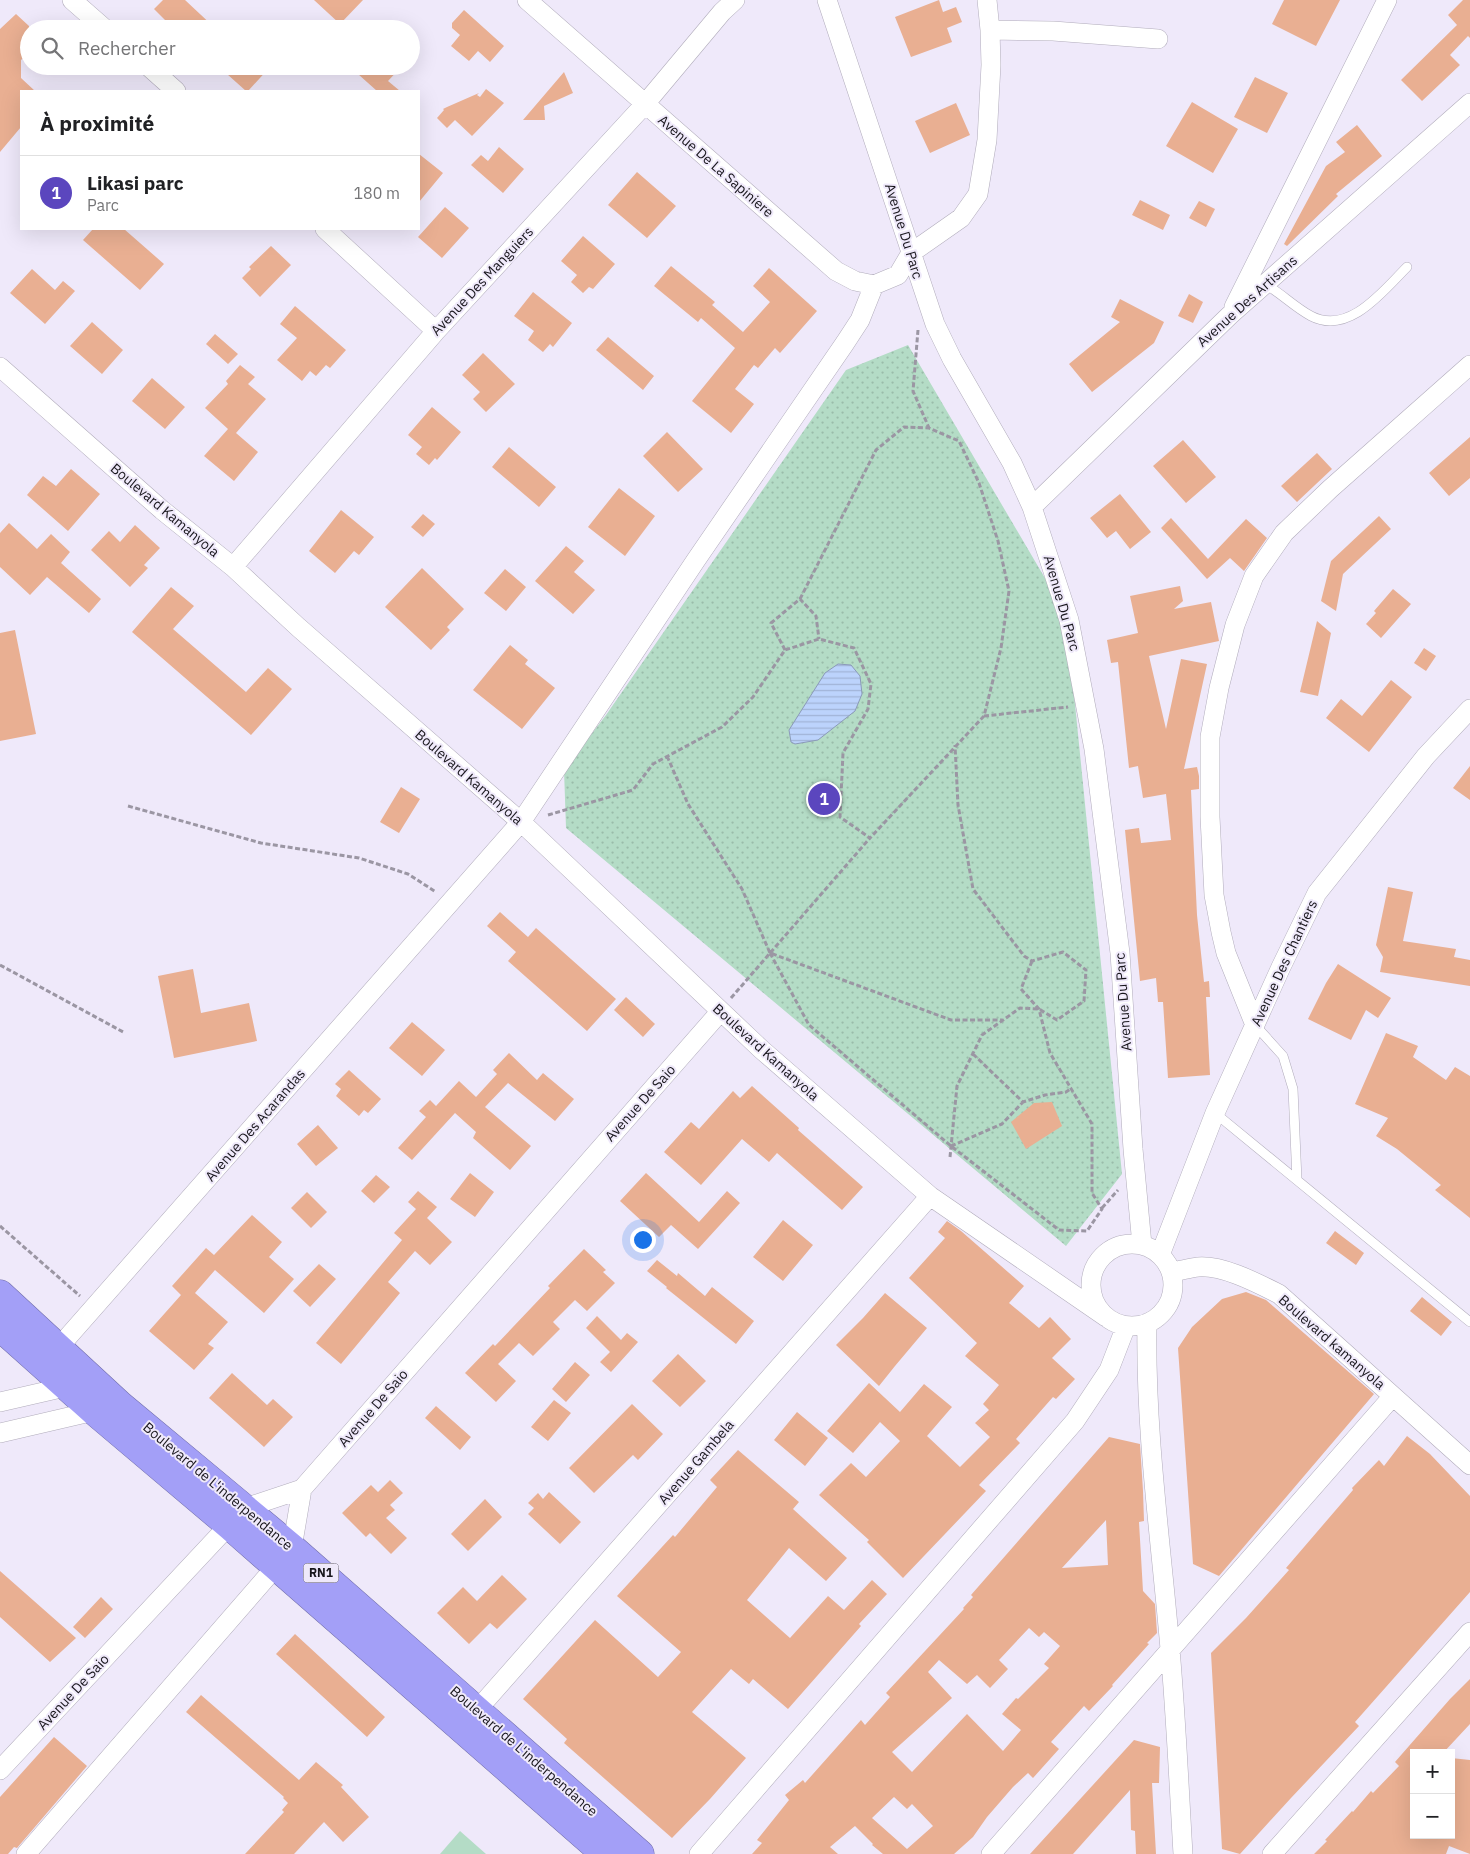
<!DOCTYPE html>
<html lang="fr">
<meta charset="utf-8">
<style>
body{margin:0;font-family:"IBM Plex Sans",sans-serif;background:#f6f6f6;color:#202124}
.controls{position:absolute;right:15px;bottom:15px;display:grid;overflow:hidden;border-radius:0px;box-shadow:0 5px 20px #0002}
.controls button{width:45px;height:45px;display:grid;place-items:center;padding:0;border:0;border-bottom:1px solid #e0e0e0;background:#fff;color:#202124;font:25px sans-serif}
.you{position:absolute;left:642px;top:1239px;width:18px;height:18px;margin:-12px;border:4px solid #fff;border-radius:50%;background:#1a73e8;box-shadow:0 0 0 8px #1a73e833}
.badge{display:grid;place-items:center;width:32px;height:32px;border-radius:50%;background:#5b46be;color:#fff;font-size:16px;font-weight:700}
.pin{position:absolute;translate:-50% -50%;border:2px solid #fff;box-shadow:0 1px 5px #0006}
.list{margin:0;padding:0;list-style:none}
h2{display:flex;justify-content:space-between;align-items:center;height:65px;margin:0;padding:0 20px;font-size:21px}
h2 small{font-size:16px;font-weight:400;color:#757577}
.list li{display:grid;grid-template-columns:32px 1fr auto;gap:15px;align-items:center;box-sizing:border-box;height:75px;padding:0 20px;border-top:1px solid #e0e0e0}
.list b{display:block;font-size:19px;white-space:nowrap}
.list p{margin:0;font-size:16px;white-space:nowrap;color:#757577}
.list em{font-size:16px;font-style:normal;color:#757577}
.icon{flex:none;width:28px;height:28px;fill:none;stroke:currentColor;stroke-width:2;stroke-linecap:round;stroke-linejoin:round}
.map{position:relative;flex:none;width:1470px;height:1854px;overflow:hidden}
.search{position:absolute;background:#fff;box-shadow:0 5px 20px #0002;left:20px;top:20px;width:400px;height:55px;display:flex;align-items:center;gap:12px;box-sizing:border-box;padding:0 18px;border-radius:28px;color:#757577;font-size:19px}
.panel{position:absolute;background:#fff;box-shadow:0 5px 20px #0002;left:20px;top:90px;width:400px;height:140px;border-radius:0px}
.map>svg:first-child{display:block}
.green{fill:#b4dcc6}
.park{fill:url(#park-dots)}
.water{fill:url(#water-rules);stroke:#8b9ab9}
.building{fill:#e9af92;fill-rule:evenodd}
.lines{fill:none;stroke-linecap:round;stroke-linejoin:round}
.lane-casing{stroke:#b1acbb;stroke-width:10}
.street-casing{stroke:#b1acbb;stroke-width:20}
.highway-casing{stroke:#726faa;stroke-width:29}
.path{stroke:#9b96a3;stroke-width:3;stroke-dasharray:5 2.5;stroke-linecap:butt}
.lane{stroke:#fff;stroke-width:9}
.street{stroke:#fff;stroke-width:19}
.highway{stroke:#a39ff7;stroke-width:28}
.labels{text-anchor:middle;stroke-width:4;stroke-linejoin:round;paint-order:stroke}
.shield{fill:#efe9fa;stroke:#58555f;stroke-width:1}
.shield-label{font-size:12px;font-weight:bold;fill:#18161c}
.street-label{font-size:14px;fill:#18161c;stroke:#efe9fa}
</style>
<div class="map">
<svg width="1470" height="1854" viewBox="0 0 1470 1854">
<defs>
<pattern id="park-dots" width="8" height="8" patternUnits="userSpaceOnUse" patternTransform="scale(1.25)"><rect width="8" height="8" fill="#b4dcc6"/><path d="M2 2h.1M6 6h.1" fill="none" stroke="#9abcaa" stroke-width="1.8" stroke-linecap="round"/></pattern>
<pattern id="water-rules" width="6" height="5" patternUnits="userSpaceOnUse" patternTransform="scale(1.25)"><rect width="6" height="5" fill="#bcd3fc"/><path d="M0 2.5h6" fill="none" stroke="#a1b4d7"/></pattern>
</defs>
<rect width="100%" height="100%" fill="#efe9fa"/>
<path class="green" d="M460,1831L486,1854H440Z"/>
<path class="park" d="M908,345L1066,614L1122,1174L1066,1246L566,828L564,770L606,715L846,370Z"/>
<path class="water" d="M838,664L851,665L860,676L862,694L855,711L818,740L795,744L791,742L789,730L825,673Z"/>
<path class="building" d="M163,0H185L216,29H174L154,9Z
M314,0H363L340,24Z
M939,0L943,12L956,7L962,22L947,28L952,42L911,57L895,17Z
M1284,0H1340L1316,46L1272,24Z
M1463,0H1470V38L1468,36L1450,55L1460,65L1422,101L1401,80L1457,25L1448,15Z
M464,10L504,46L490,62L478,51L469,61L451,46L460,35L452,28V23Z
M16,14L29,26V53L21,60V78L35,91H21V127L0,152V29Z
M218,66H271L248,91H246Z
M349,66H402L388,81L400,91H377Z
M564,72L573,93L544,106L545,120H523Z
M1255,77L1288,93L1267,133L1234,117Z
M486,89L504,103L472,136L455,120L447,128L437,118L444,110L443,109L447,107L479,93L477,95L480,97Z
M1192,102L1238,129L1213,173L1166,146Z
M956,103L970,135L930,153L915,121Z
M1357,125L1382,156L1336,194L1338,196L1287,246L1284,244L1326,166L1345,152L1336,142Z
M499,147L524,169L503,193L471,165L481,155L488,161Z
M419,154L443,173L419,202Z
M637,172L676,206L647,238L608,205Z
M1140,200L1170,215L1163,230L1132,215Z
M1199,201L1215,209L1206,227L1189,218Z
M445,207L469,228L442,258L418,237Z
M93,229H124L164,264L140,290L83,240Z
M583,236L615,264L593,289L589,287L583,293L571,282L577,275L561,261Z
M271,246L291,265L260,297L242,278L251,269L249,267Z
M671,266L715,302L712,305L743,332L770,302L753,286L769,268L817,311L780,353L775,348L758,368L754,365L735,389L754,404L731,433L692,401L735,348L701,318L698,322L654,286Z
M32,269L55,290L63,281L75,291L45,324L10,293Z
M533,292L572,323L553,347L550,344L543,352L528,340L534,331L514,316Z
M1189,294L1203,302L1193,323L1178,316Z
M1120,299L1164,322L1154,343L1092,392L1069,364L1120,322L1111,317Z
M295,306L346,350L330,368L326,365L316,376L310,371L302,381L277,360L297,338L280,324Z
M92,322L123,350L102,374L70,346Z
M215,334L238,354L228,364L206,344Z
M608,337L654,376L643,390L596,350Z
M483,353L515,384L486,412L473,399L480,392L462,375Z
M240,365L255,377L248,384L266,399L236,433L258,452L234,481L204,456L228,429L205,408L228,384L226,381Z
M152,378L185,407L165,429L132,401Z
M432,407L461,432L437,460L435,458L429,465L416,454L422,447L408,435Z
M667,432L703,469L678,492L643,456Z
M1470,437V478L1449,496L1429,473Z
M1183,440L1216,477L1186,503L1153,466Z
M509,447L556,487L539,507L492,467Z
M1317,453L1332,469L1297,502L1281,486Z
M71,469L100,494L68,531L27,495L43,476L56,486Z
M619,488L655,516L625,556L588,527Z
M1120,494L1151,532L1130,549L1116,531L1107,538L1090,518Z
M341,510L374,537L359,555L354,551L335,573L309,551Z
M423,514L435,524L423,537L411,527Z
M1379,516L1391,529L1343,574L1336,611L1321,601L1331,561Z
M1171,518L1208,559L1246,519L1267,538L1244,571L1230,558L1207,579L1161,528Z
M9,523L37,549L51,534L70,552L61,563L101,599L89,613L47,577L30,595L0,567V533Z
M135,525L160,548L144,565L148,568L130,587L91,550L109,531L120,542Z
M566,546L584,561L574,572L595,590L573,614L535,581Z
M422,568L464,609L447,627L450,630L431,650L385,607Z
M505,569L526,587L506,611L484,593Z
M1180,586L1183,601L1174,609L1211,602L1219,641L1149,656L1166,729L1181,659L1207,664L1184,769L1197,767L1199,776V789L1191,790L1197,915L1204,982L1209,981L1210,997H1206L1210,1075L1168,1078L1163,1002H1158L1156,978L1140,981L1125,830L1139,828L1141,843L1171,840L1166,794L1143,798L1138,766L1129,768L1118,662L1111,663L1107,640L1138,633L1130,596Z
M171,587L194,606L173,629L246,692L268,668L292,689L251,735L132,632Z
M1393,589L1411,604L1381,638L1366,624L1376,613L1374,611Z
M1317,621L1331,633L1318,696L1300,692Z
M15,630L36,734L0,741V633Z
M510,645L528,660L525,664L555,688L522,729L473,690Z
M1424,648L1436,656L1426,671L1414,663Z
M1391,680L1412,697L1369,752L1326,718L1341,699L1362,716Z
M1470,766V800L1453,788Z
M401,787L420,799L399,833L380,822Z
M1388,887L1413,892L1403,941L1456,949L1454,957L1470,960V986L1380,972L1383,957L1376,945Z
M500,912L528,937L536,928L616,999L587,1031L508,961L516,952L487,926Z
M1338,964L1391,998L1378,1018L1366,1010L1351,1040L1308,1019L1326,983Z
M193,969L201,1013L249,1003L257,1041L174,1058L158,976Z
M626,997L655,1024L643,1037L614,1010Z
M412,1022L445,1050L422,1076L389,1048Z
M1386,1033L1418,1046L1413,1057L1446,1080L1455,1067L1470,1076V1218L1435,1190L1441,1185L1397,1149L1376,1136L1388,1118L1355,1104Z
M509,1053L537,1080L543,1073L574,1099L555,1121L508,1083L485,1107L531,1146L510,1170L473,1138L476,1132L455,1113L412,1160L398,1148L426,1117L419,1111L430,1100L436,1106L459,1081L476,1097L497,1074L493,1070Z
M349,1070L381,1099L368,1113L364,1110L359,1116L336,1096L341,1089L335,1084Z
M752,1086L799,1128L798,1130L863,1187L842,1210L777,1153L769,1162L742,1139L701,1185L664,1152L691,1122L699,1129L733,1091L740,1098Z
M1052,1102L1062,1126L1026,1149L1011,1122L1034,1103Z
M318,1125L338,1148L316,1166L297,1144Z
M470,1173L494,1192L475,1217L450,1199Z
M646,1173L699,1222L727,1191L740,1203L698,1249L671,1225L659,1237L620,1201Z
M376,1175L390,1187L374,1203L361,1191Z
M418,1191L437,1207L427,1218L452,1242L430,1265L415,1251L388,1282L400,1293L341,1364L316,1343L402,1240L394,1233L416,1209L408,1202Z
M307,1192L327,1212L311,1228L291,1208Z
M252,1215L282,1242L269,1257L294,1279L264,1313L215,1270L195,1293L228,1322L208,1344L214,1348L194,1370L149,1331L181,1295L172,1286L206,1248L214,1255Z
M783,1220L813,1245L783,1281L753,1257Z
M947,1221L961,1231L1024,1286L1009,1303L1039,1328L1050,1317L1071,1339L1052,1358L1075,1379L1056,1399L1053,1397L1016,1439L1020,1443L979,1485L986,1491L903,1578L867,1542L869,1540L819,1495L851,1463L866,1477L900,1441L880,1422L853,1453L827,1431L869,1383L900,1412L924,1384L952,1407L927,1436L960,1467L990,1437L975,1423L989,1410L983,1404L999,1385L965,1356L977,1343L909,1278L945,1238L938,1232Z
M1335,1231L1364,1253L1356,1265L1326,1243Z
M584,1249L606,1270L603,1272L615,1283L587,1311L575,1300L553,1322L560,1329L533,1356L519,1343L498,1364L516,1381L496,1402L465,1373L493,1344L495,1346L550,1288L548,1286Z
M657,1260L677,1276L678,1273L705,1296L712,1287L754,1321L736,1344L666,1288L667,1287L647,1271Z
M319,1264L336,1279L310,1307L293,1291Z
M1246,1292L1266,1300L1374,1394L1219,1576L1193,1564L1178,1348L1192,1327L1222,1299Z
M885,1293L927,1328L895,1366L879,1386L836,1345L863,1318Z
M1422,1297L1452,1322L1441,1336L1410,1311Z
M597,1316L621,1340L627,1333L638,1342L611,1372L600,1362L610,1352L586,1328Z
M678,1354L706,1381L680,1407L652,1381Z
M575,1362L590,1375L566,1402L552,1389Z
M232,1373L267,1405L273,1399L293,1417L264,1447L209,1398Z
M554,1400L571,1413L548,1441L531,1427Z
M632,1404L663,1434L638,1460L633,1455L594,1493L569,1468Z
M436,1406L471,1437L460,1450L425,1418Z
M797,1412L828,1438L805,1466L774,1440Z
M1407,1436L1430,1454L1470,1496V1592L1355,1722L1359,1726L1291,1798L1240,1854L1222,1849L1211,1653L1246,1618L1289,1570L1286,1568L1353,1490L1352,1488L1379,1460L1384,1466Z
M1109,1437L1140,1444L1143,1491L1144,1521L1139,1522L1143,1591L1155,1604L1157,1633L1147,1643L1149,1644L1112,1685L1113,1686L1089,1711L1084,1706L1051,1742L1059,1749L1033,1778L1028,1773L1013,1787L987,1817L973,1837L954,1854H883L872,1845L873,1844L855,1826L830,1847L838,1854H752L762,1843L757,1840L789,1800L785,1795L803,1780L805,1783L861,1720L865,1725L890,1697L886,1693L964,1609L963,1608L973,1597L971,1595ZM1106,1520L1108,1565L1062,1568ZM1029,1628L1039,1637L1044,1632L1060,1646L1044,1664L1049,1668L1018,1699L1016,1698L1002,1714L1021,1730L1003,1751L967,1714L912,1772L892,1752L952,1698L928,1672L939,1660L967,1684L977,1675L990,1688L1008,1669L999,1660ZM894,1797L907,1809L912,1804L933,1826L907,1849L872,1818Z
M738,1450L799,1502L793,1509L847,1558L826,1581L789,1548L747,1600L790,1638L828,1596L844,1610L872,1580L887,1594L859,1624L861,1626L788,1709L753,1679L749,1684L731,1669L692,1712L746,1758L710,1799L672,1838L564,1743L567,1739L523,1699L595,1620L658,1677L681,1652L617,1596L673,1535L675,1537L717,1487L710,1480Z
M390,1480L403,1493L390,1505L395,1510L386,1518L407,1538L391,1554L370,1533L366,1537L342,1513L371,1485L378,1492Z
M549,1492L581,1522L560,1544L528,1514L534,1508L528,1503L538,1493L543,1499Z
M485,1499L502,1517L468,1551L451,1534Z
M0,1571L76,1638L50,1662L0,1617Z
M502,1575L527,1599L497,1629L490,1623L469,1644L437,1613L463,1587L477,1601Z
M101,1597L113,1609L85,1638L73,1627Z
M295,1634L385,1717L367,1737L276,1654Z
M1470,1679V1724L1443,1753H1414V1835H1451V1758L1470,1760V1854L1449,1846L1446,1854H1314L1327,1841L1325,1840L1352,1811L1353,1812L1371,1791L1373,1793L1399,1766L1395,1762L1450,1699Z
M201,1695L299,1780L316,1762L343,1785L341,1787L369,1817L343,1842L324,1822L294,1854H245L284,1812L282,1810L288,1803L283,1798L284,1797L186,1712Z
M54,1737L87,1766L17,1848L14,1847L8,1854H0V1797Z
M1134,1740L1160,1747L1159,1783H1152L1156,1854H1136L1135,1831L1131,1830L1130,1790L1073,1854H1030Z"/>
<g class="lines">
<g class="lane-casing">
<path id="lane" d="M1263,283C1280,292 1294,307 1311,316C1349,336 1384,290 1407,267
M1255,1025L1283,1056L1293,1089L1297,1180
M1215,1113L1470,1322"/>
</g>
<g class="street-casing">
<path id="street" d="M72,0L105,29
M527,0L836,271L855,281L874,285L898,275L911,253L961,218L978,194L987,140L991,65L990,30L987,0
M827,0L935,324L952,359L1012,463L1032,507L1069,620L1094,749L1120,953L1133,1149L1142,1245
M990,30L1053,31L1158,39
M148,66L176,91
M325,229L436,331
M1234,307L1387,0
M0,367L162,510L233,567L298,627L521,822L762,1050L930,1196L1106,1317
M1032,507L1230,315L1470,103
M233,567L436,331L645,104L722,12L735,0
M1255,1025L1226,953L1221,932L1214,895L1210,817V737L1219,688L1235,625L1254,576L1284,533L1330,489L1470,365
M1091 1285a41 41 0 1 1 82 0a41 41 0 1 1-82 0Z
M1160,1255L1215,1113L1281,967L1317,893L1426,756L1470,709
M1171,1272C1180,1271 1189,1268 1198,1267C1223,1265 1257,1283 1279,1294L1470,1465
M1147,1323C1145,1433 1161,1541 1170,1649C1176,1717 1179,1786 1183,1854
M59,1347L521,822L696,560L845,343L860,320L874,285
M0,1402L74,1385
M0,1433L103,1409
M470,1718L930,1196
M0,1770L245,1508L302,1489L720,1012
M26,1854L292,1548L302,1489
M699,1854L1075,1421L1109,1370L1126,1326
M991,1854L1393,1396
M1272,1854L1470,1632"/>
</g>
<g class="highway-casing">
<path id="highway" d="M0,1294L120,1405L292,1548L640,1854
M0,1327L94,1411L229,1525L605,1854"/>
</g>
<path class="path" d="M918,330L913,391L929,428
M785,650L771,623L800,599L816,616L819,639
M984,716L1068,707
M667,756L688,804L742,889L770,953L951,1020H1002
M128,806L261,843L359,858L408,874L436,892
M548,815L633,790L653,764L722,727L753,697L785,650L819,639L854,648L871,684L868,709L843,753L840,817L870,838L984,716L1001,648L1009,591L998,541L979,483L959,441L929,428L904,427L876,450L800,599
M770,953L809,1025L951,1146L1059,1230L1087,1231L1102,1209L1092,1193V1124L1050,1053L1039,1009L1021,989L1032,961
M0,965L125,1033
M731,998L870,838
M973,1054L1023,1102L1045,1095L1066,1092L1072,1088
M951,1146L1002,1124L1023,1102
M950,1157L957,1086L982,1035L1020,1008L1039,1009L1057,1020L1084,1001L1086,970L1063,952L1032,961L1024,956L973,889L958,805L955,745
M1102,1208L1118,1190
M0,1226L80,1296"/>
<use href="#lane" class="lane"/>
<use href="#street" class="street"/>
<use href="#highway" class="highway"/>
</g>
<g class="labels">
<rect class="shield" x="303.5" y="1563.5" width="35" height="19" rx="4"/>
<g class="shield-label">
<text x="321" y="1577">RN1</text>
</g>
<g class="street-label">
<text transform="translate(716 166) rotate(41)" y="5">Avenue De La Sapiniere</text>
<text transform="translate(904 231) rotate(73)" y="5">Avenue Du Parc</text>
<text transform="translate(482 281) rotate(-47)" y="5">Avenue Des Manguiers</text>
<text transform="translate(1247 301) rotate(-42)" y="5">Avenue Des Artisans</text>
<text transform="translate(165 510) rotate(40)" y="5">Boulevard Kamanyola</text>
<text transform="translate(1062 603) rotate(74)" y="5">Avenue Du Parc</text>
<text transform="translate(469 777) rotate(41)" y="5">Boulevard Kamanyola</text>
<text transform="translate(1284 963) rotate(-65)" y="5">Avenue Des Chantiers</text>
<text transform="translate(1123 1002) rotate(-94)" y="5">Avenue Du Parc</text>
<text transform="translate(766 1052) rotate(42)" y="5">Boulevard Kamanyola</text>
<text transform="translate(640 1103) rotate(-48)" y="5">Avenue De Saio</text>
<text transform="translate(255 1125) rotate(-49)" y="5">Avenue Des Acarandas</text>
<text transform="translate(1332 1342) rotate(41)" y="5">Boulevard kamanyola</text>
<text transform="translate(373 1408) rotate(-49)" y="5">Avenue De Saio</text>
<text transform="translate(696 1462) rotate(-49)" y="5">Avenue Gambela</text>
<text transform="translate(218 1486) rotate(40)" y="5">Boulevard de L'inderpendance</text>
<text transform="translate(73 1692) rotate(-47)" y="5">Avenue De Saio</text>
<text transform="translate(524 1751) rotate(41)" y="5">Boulevard de L'inderpendance</text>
</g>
</g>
</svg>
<div class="controls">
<button>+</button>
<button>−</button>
</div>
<div class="you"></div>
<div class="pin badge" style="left:824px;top:799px">1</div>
<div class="search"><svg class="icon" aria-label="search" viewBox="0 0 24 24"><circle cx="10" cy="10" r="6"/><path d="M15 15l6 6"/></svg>Rechercher</div>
<section class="panel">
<h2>À proximité<small></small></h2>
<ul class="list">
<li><span class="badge">1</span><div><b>Likasi parc</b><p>Parc</p></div><em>180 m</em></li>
</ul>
</section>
</div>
